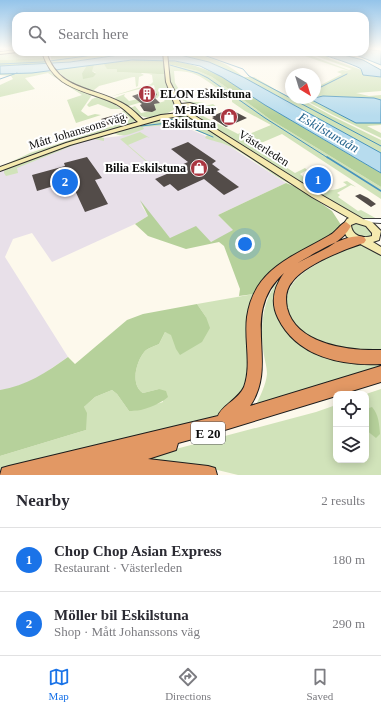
<!DOCTYPE html>
<meta charset="utf-8">
<style>
body{margin:0;font-family:Georgia,serif;background:#f2f2f3;color:#2b2b33}
.controls{position:absolute;right:12px;bottom:12px;display:grid;overflow:hidden;border-radius:8px;box-shadow:0 2px 10px #0003}
.controls button{width:36px;height:36px;display:grid;place-items:center;padding:0;border:0;border-bottom:1px solid #e1e1e2;background:#fff;color:#2b2b33;font:20px sans-serif}
.compass{position:absolute;left:285px;top:68px;width:36px;height:36px;border-radius:50%;background:#fff;box-shadow:0 2px 10px #0003;rotate:142deg}
.you{position:absolute;left:245px;top:244px;width:14px;height:14px;margin:-10px;border:3px solid #fff;border-radius:50%;background:#1a73e8;box-shadow:0 0 0 6px #1a73e833}
.badge{display:grid;place-items:center;width:26px;height:26px;border-radius:50%;background:#1a73e8;color:#fff;font-size:13px;font-weight:700}
.pin{position:absolute;translate:-50% -50%;border:2px solid #fff;box-shadow:0 1px 4px #0006}
.list{margin:0;padding:0;list-style:none}
h2{display:flex;justify-content:space-between;align-items:center;height:52px;margin:0;padding:0 16px;font-size:17px}
h2 small{font-size:13px;font-weight:400;color:#7c7c81}
.list li{display:grid;grid-template-columns:26px 1fr auto;gap:12px;align-items:center;box-sizing:border-box;height:64px;padding:0 16px;border-top:1px solid #e1e1e2}
.list b{display:block;font-size:15px;white-space:nowrap}
.list p{margin:0;font-size:13px;white-space:nowrap;color:#7c7c81}
.list em{font-size:13px;font-style:normal;color:#7c7c81}
.icon{flex:none;width:22px;height:22px;fill:none;stroke:currentColor;stroke-width:2;stroke-linecap:round;stroke-linejoin:round}
.map{position:relative;flex:none;width:381px;height:475px;overflow:hidden}
.search{position:absolute;background:#fff;box-shadow:0 2px 10px #0003;left:12px;right:12px;top:12px;height:44px;display:flex;align-items:center;gap:10px;box-sizing:border-box;padding:0 14px;border-radius:12px;color:#7c7c81;font-size:15px}
.sheet{height:180px;background:#fff}
nav{display:flex;justify-content:space-around;align-items:center;box-sizing:border-box;height:56px;border-top:1px solid #e1e1e2;background:#fff;font-size:11px;color:#7c7c81}
nav a{display:grid;justify-items:center;gap:2px}
nav .on{color:#1a73e8}
.map>svg:first-child{display:block}
.industrial{fill:#e8e0e9}
.green{fill:#d1e3ba}
.forest{fill:#b6d19b}
.water{fill:#b7dcee;stroke:#4793bc}
.lines{fill:none;stroke-linecap:round;stroke-linejoin:round}
.stream-far1{stroke:#4793bc;stroke-width:1}
.stream{stroke:#4793bc;stroke-width:1.5}
.building{fill:#534c49}
.street-casing{stroke:#3e3e3e;stroke-width:2}
.secondary-casing{stroke:#2d2d2d;stroke-width:2}
.highway-casing{stroke:#1c1c1c;stroke-width:2}
.street{fill:#fff;fill-rule:evenodd}
.secondary{fill:#f5eaaf;fill-rule:evenodd}
.highway{fill:#e29864;fill-rule:evenodd}
.rail{stroke:#aa3540;stroke-width:1}
.labels{text-anchor:middle;stroke-width:4;stroke-linejoin:round;paint-order:stroke}
.far-poi-label{font-size:12px;font-weight:bold;fill:#0b0b0b;stroke:#fff;text-anchor:end}
.far-street-label{font-size:12px;fill:#0b0b0b;stroke:#fff}
.far-water-label{font-size:13px;font-style:italic;fill:#25648d;stroke:#fff}
.shield{fill:#fff;stroke:#545454;stroke-width:1}
.shield-label{font-size:13px;font-weight:bold;fill:#0b0b0b}
</style>
<div class="map">
<svg width="381" height="475" viewBox="0 0 381 475">
<rect width="100%" height="100%" fill="#fdf9ec"/>
<path class="industrial" d="M173,123L178,124L229,146L286,183L218,215L234,231L211,242L170,238L140,203L148,216L135,224L52,262L32,233L13,239L5,257L68,357L36,379L10,389L0,390V172L63,148L93,139L121,136L142,127Z"/>
<path class="green" d="M16,52H42L44,58L0,60V54Z
M50,52H163V54L119,55L52,64Z
M168,52C195,52 223,58 243,77H254L292,99L299,98L332,116L381,140V153L243,77L209,62L168,54Z
M293,52L304,53L349,70L352,69L305,52L326,55L330,59L359,69L370,76L381,77V91L356,93L369,96L381,95V100L374,98L323,96L315,97V88L342,74L337,72L342,70L349,71Z
M104,64L117,69V72H139L144,75L139,77L138,86L136,87L135,77H133L99,86L94,90L97,92H93L69,81L56,70L87,65L82,73H96L92,71L91,68L94,65Z
M168,64L198,71L212,77L271,120L381,187V199L282,134L261,143L264,146L258,149L295,173L305,168L307,170L300,174C317,188 327,196 347,185L343,182L347,181L356,187L351,185L337,193L340,195L338,197L358,211L361,210L379,220L360,218L335,206L205,122L196,113L201,107L213,104L218,108L208,112L203,116L238,134L243,131L249,134L271,125L245,111L232,102V98C210,86 202,70 174,71L175,83L180,91H176C187,106 191,100 204,103C178,110 169,85 168,64Z
M51,71L66,84L92,95L81,111L88,116L95,114L101,115L76,123L67,100L82,95L48,73L25,78L35,89L0,97V85L13,79L11,76L0,75V74Z
M149,74H164L167,86L177,104L175,109C160,118 143,123 130,108L135,106L141,113L156,110L149,106L165,101L160,97L128,106L112,99L125,94L124,96L129,101L157,95L153,92L147,93L150,89H155L154,85L109,97L151,84L153,82L152,75Z
M97,97L112,102L121,109H111L98,104L89,107L87,105L92,99Z
M301,98H312H310L356,123H381V125L367,126L381,133V138L333,115Z
M126,110L135,119V121L130,124L67,142L0,167L30,153L128,121L130,118L122,111Z
M184,114L187,115L301,189C274,179 254,158 229,146C221,142 212,141 205,138L207,135L179,124L143,127L144,129C135,132 122,139 114,133L160,119Z
M140,132L150,138L147,137L128,145L155,168L151,170L150,165L120,139Z
M101,137L104,138V141L94,139L79,143L17,168L18,173L6,176L4,173V171L8,168C38,156 69,144 101,137Z
M358,223L368,226L373,233L371,237H360L354,234L351,226Z
M349,235L352,238L305,262L277,303L318,354L331,359L347,362L381,364V370L256,405C260,396 266,385 267,374C267,366 264,358 263,349C260,325 263,296 281,278C300,257 330,252 349,235Z
M362,244L381,253V353C368,352 340,352 329,347C284,328 267,291 317,264C331,256 345,246 362,244Z
M254,294C249,306 246,318 246,331C247,346 253,376 246,389C239,401 227,410 216,416L0,470V456L86,430L84,407L95,397L112,390L117,394L129,411H134L163,402L159,389L143,393C130,385 136,361 145,351C148,348 155,346 159,344L165,332L171,334L206,317L197,304Z
M381,389V475H238L193,464L144,461L123,463L316,412L336,405V460H366V394Z"/>
<path class="forest" d="M44,58L46,64L0,66V60Z
M146,59L164,60V74C147,74 134,72 117,72V69H107L104,64L94,65L92,71L96,74L93,77L83,79L82,73L87,65Z
M168,61C211,63 243,91 279,113C312,133 347,153 381,173V187L271,120L212,77L198,71L168,64Z
M286,183L301,189L332,211L343,228L295,255L254,294L239,296L240,289L224,246L219,242L186,249L148,236L135,224L148,216L140,200L170,238L196,226L211,242L233,230L218,215Z
M197,304L206,317L210,328L202,342L180,355L176,349L171,335L165,332L159,344C155,346 148,348 145,351C136,361 130,385 143,393L159,389L166,391L168,397C159,405 141,412 129,411L117,394L112,390L95,397L84,407L87,413L86,430L0,456V390C26,386 47,372 68,357L75,364L127,320L143,314Z
M372,407C379,415 379,424 380,434L376,438L366,430V409Z"/>
<path class="water" d="M365,49L381,51V65L356,55L358,52H365Z
M312,52H332L363,60L381,70V77L363,75C362,73 362,71 361,69C356,65 319,53 312,52Z
M147,53L176,54L209,62L243,77L381,153V173L265,105L222,77L200,66L175,61L132,60L32,73L0,74V66L70,62L119,55Z
M323,96L374,98L381,100V123H356L310,99Z"/>
<g class="lines">
<path class="stream-far1" d="M195,52L243,69L249,76L381,146
M0,64L43,62L115,52
M170,65L198,73L208,78L265,118L328,158
M0,79L17,73
M315,90L347,74
M170,119L213,137
M141,126L177,122"/>
<path class="stream" d="M327,157L381,191"/>
</g>
<path class="building" d="M142,88L149,89L157,94L155,98L160,103L154,104L156,110L152,112L144,111L140,105L142,104L132,96L138,94Z
M206,88L218,96L204,99L195,90Z
M230,109L247,118L226,127L212,118L214,117L212,116Z
M122,113L128,118L107,125L101,119Z
M188,142L216,161L212,164L220,170L217,171L239,187L224,195L204,179L178,191L170,184L164,187L155,179L183,167L181,165L188,162L171,149Z
M87,157L102,178L95,180L108,204L85,212L73,186L60,190L57,185L37,191L32,175L65,166L64,163Z
M360,194L368,198L376,204L371,207L355,196Z"/>
<g class="lines">
<g class="street-casing">
<path id="street" d="M365,219H381V223L363,222L362,221L363,220Z"/>
</g>
<g class="secondary-casing">
<path id="secondary" d="M16,50L17,52L0,54V52Z
M42,52H46C59,91 91,86 122,103C130,107 137,114 143,120L161,115L189,112L318,193L363,219L372,222L381,231L379,240L373,242L381,247V255L347,237L344,232L343,225L347,219L349,218L312,197L186,115L162,119L70,145L0,171V167L66,143L138,122C131,116 125,109 116,104C85,89 54,91 42,52ZM356,223L366,226L372,233V236C363,239 352,236 351,225Z
M163,52H167L170,82L181,104L190,103L199,106L197,113H193L194,108C187,105 185,108 179,110L176,108L166,82Z"/>
</g>
<g class="highway-casing">
<path id="highway" d="M346,222L351,226C340,246 314,253 296,264C310,256 347,232 364,237L366,240L364,243C345,249 304,265 292,282C286,289 285,298 287,308C296,345 350,351 381,350V364C342,366 297,357 278,318C270,302 274,287 284,273C238,314 280,362 250,406L381,366V382L342,394H336V396L215,433L178,443L176,450L148,459L208,466L215,468L217,475H0L2,468L9,466L218,416C222,405 238,400 244,387C252,365 244,340 247,317C254,268 293,257 330,235C336,232 340,224 346,222Z"/>
</g>
<use href="#street" class="street"/>
<use href="#secondary" class="secondary"/>
<use href="#highway" class="highway"/>
<path class="rail" d="M0,50L5,49"/>
</g>
<linearGradient id="sky" x2="0" y2="1"><stop stop-color="#94c4ea"/><stop offset="0.42" stop-color="#fefcf6"/><stop offset="1" stop-color="#fefcf6" stop-opacity="0"/></linearGradient>
<rect width="381" height="116" fill="url(#sky)"/>
<defs>
<g id="building-disc" transform="scale(0.9)"><circle r="9.5" fill="#aa3540" stroke="#fff"/><path d="M-4-6H4V6H1V3H-1V6H-4ZM-2.5-4.3h1.7v1.8h-1.7ZM.8-4.3h1.7v1.8H.8ZM-2.5-1h1.7V.8h-1.7ZM.8-1h1.7V.8H.8Z" fill="#fff"/></g>
<g id="shop-disc" transform="scale(0.9)"><circle r="9.5" fill="#aa3540" stroke="#fff"/><path d="M-5-2.5h2.3a2.7 3.5 0 0 1 5.4 0H5L5.5 6h-11ZM-1.5-2.5h3a1.5 2.3 0 0 0-3 0Z" fill="#fff"/></g>
</defs>
<g fill-rule="evenodd">
<use href="#building-disc" x="147" y="94"/>
<use href="#shop-disc" x="229" y="117"/>
<use href="#shop-disc" x="199" y="168"/>
</g>
<g class="labels">
<g class="far-poi-label">
<text x="160" y="98" text-anchor="start">ELON Eskilstuna</text>
<text x="216" y="114">M-Bilar<tspan x="216" dy="14">Eskilstuna</tspan></text>
<text x="186" y="172">Bilia Eskilstuna</text>
</g>
<g class="far-street-label">
<text transform="translate(77 131) rotate(-17)" y="4">Mått Johanssons väg</text>
<text transform="translate(264 148) rotate(32)" y="4">Västerleden</text>
</g>
<g class="far-water-label">
<text transform="translate(329 132) rotate(30)" y="5">Eskilstunaån</text>
</g>
<rect class="shield" x="191" y="422" width="34" height="22" rx="3"/>
<g class="shield-label">
<text x="208" y="438">E 20</text>
</g>
</g>
</svg>
<div class="controls">
<button><svg class="icon" aria-label="locate" viewBox="0 0 24 24"><circle cx="12" cy="12" r="6"/><path d="M12 2v4M12 18v4M2 12h4M18 12h4"/></svg></button>
<button><svg class="icon" aria-label="layers" viewBox="0 0 24 24"><path d="M12 4l9 5-9 5-9-5zM3 14l9 5 9-5"/></svg></button>
</div>
<svg class="compass" viewBox="-18 -18 36 36"><path d="M0-13l5 13h-10z" fill="#e53935"/><path d="M0 13l5-13h-10z" fill="#7c7c81"/></svg>
<div class="you"></div>
<div class="pin badge" style="left:318px;top:180px">1</div>
<div class="pin badge" style="left:65px;top:182px">2</div>
<div class="search"><svg class="icon" aria-label="search" viewBox="0 0 24 24"><circle cx="10" cy="10" r="6"/><path d="M15 15l6 6"/></svg>Search here</div>
</div>
<section class="sheet">
<h2>Nearby<small>2 results</small></h2>
<ul class="list">
<li><span class="badge">1</span><div><b>Chop Chop Asian Express</b><p>Restaurant · Västerleden</p></div><em>180 m</em></li>
<li><span class="badge">2</span><div><b>Möller bil Eskilstuna</b><p>Shop · Mått Johanssons väg</p></div><em>290 m</em></li>
</ul>
</section>
<nav>
<a class="on"><svg class="icon" aria-label="map" viewBox="0 0 24 24"><path d="M3 6l6-2 6 2 6-2v14l-6 2-6-2-6 2zM9 4v14M15 6v14"/></svg>Map</a>
<a><svg class="icon" aria-label="directions" viewBox="0 0 24 24"><path d="M12 3l9 9-9 9-9-9zM9 14v-3h6M13 9l2 2-2 2"/></svg>Directions</a>
<a><svg class="icon" aria-label="saved" viewBox="0 0 24 24"><path d="M7 4h10v16l-5-4-5 4z"/></svg>Saved</a>
</nav>
